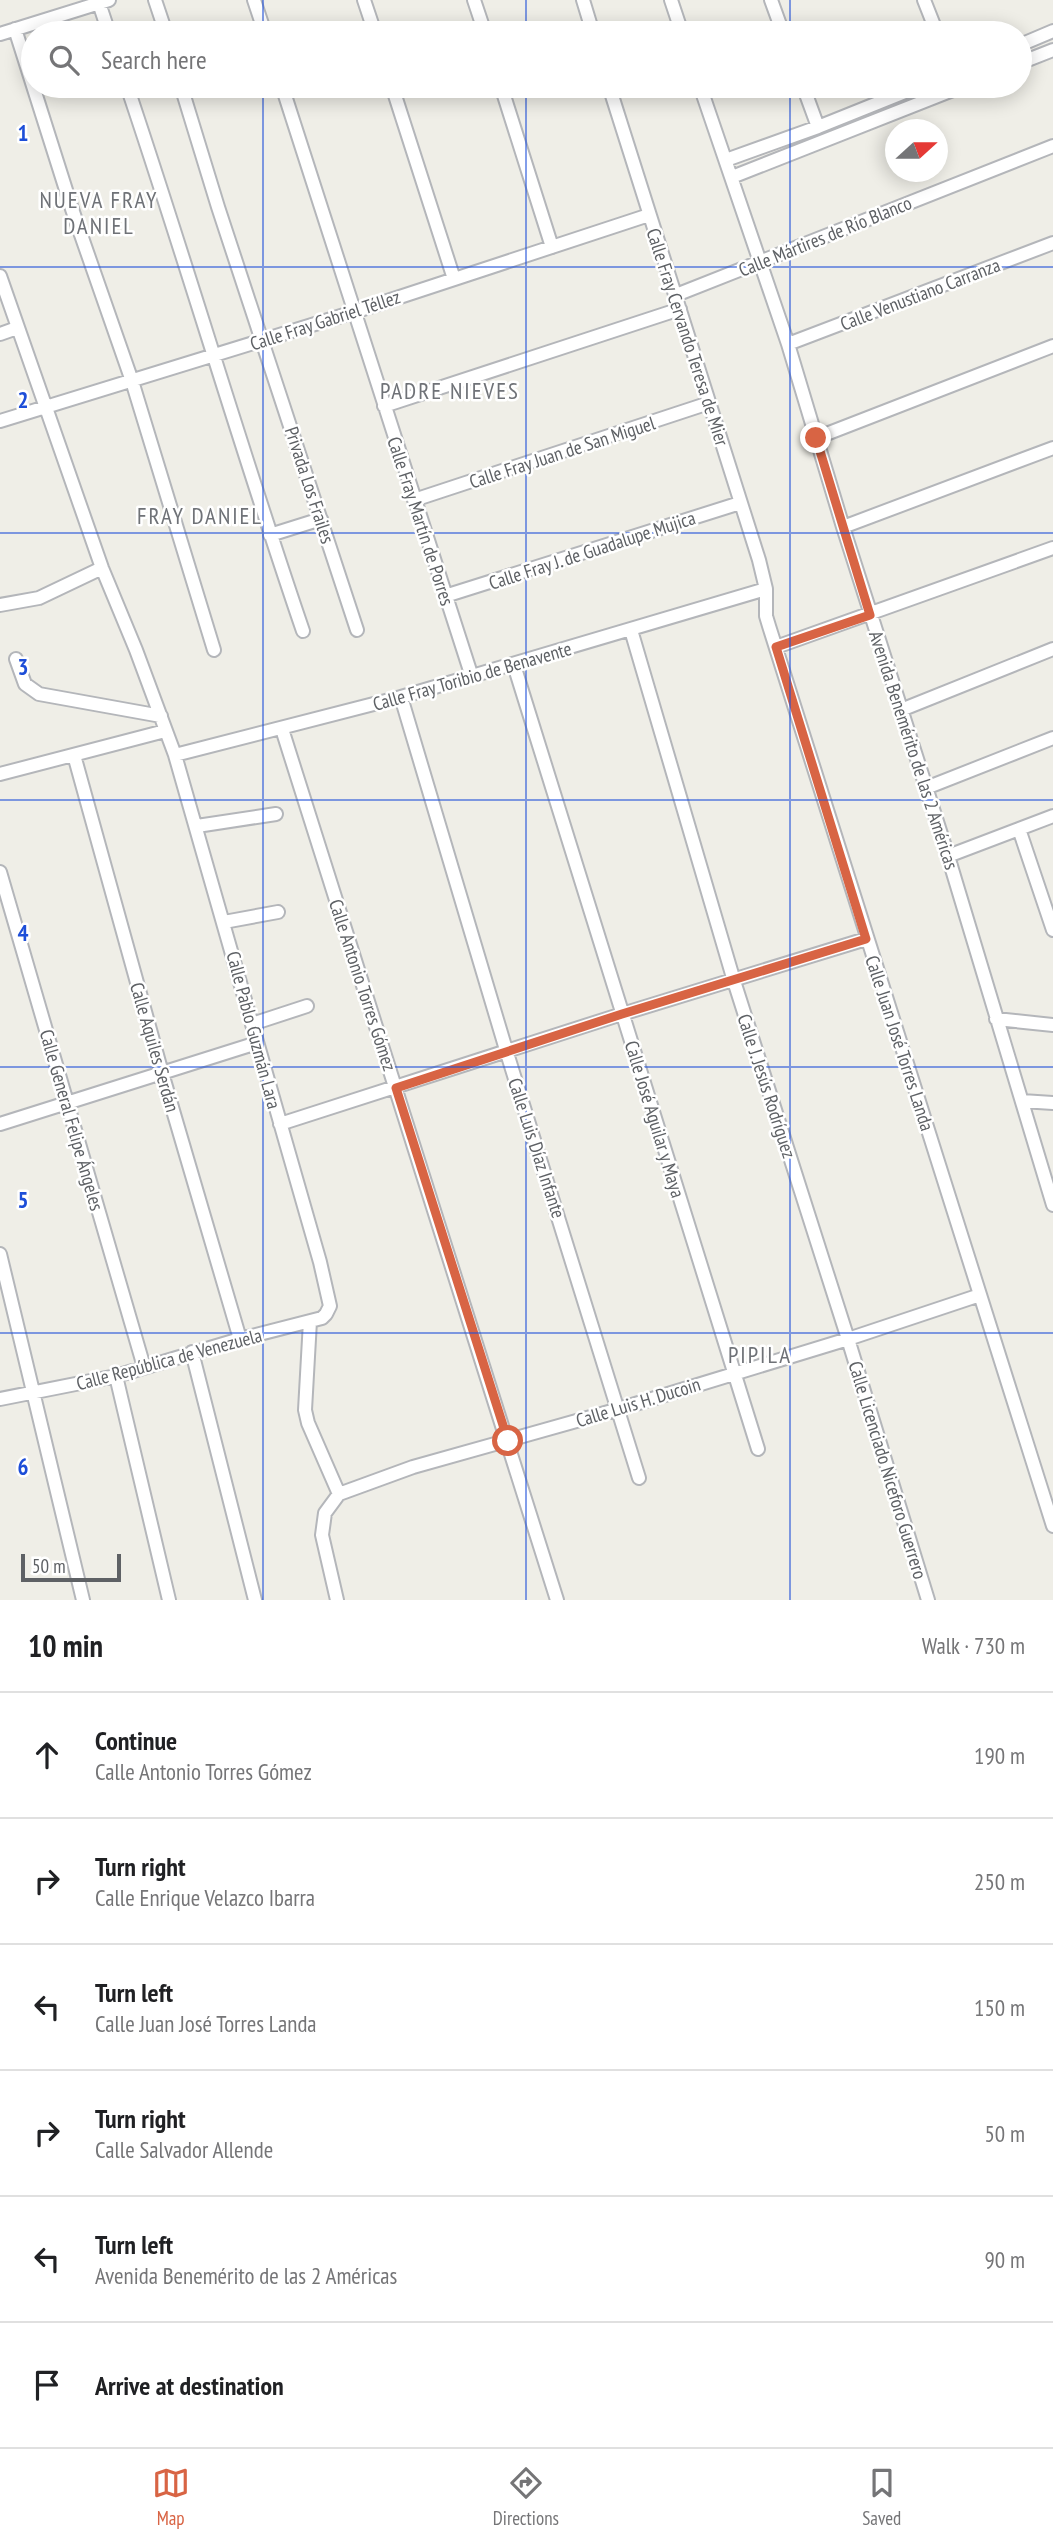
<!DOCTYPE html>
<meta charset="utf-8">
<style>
body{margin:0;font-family:"PT Sans Narrow",sans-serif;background:#f2f2f2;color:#202124}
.compass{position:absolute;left:885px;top:119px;width:63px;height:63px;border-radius:50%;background:#fff;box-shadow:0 4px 18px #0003;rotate:69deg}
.scale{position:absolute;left:21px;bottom:18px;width:100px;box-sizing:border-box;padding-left:7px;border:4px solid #5e6165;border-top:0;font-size:19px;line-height:24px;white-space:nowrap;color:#5e6165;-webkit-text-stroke:5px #fff;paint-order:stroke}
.stop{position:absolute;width:21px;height:21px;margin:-16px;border:5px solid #d86444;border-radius:50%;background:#fff}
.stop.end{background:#d86444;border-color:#fff;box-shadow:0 2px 7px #0008}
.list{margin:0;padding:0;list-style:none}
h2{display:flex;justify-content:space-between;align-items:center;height:91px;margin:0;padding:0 28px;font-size:30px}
h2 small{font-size:23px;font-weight:400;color:#757577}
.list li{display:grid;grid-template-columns:46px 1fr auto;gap:21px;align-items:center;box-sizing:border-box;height:126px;padding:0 28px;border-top:2px solid #e0e0e0}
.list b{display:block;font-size:26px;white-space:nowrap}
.list p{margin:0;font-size:23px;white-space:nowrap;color:#757577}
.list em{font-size:23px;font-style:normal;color:#757577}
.icon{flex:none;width:38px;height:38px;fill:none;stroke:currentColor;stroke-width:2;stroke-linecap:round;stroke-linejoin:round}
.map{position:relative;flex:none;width:1053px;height:1600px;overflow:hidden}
.search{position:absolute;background:#fff;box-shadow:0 4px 18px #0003;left:21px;right:21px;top:21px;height:77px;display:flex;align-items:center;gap:18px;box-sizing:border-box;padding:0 24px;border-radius:38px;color:#757577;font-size:26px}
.sheet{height:847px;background:#fff}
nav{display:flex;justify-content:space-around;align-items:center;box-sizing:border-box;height:98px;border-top:2px solid #e0e0e0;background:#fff;font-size:19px;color:#757577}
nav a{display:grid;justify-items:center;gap:4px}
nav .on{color:#d86444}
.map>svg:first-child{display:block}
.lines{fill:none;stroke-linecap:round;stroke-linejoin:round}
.minor-casing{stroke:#b4b6ba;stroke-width:16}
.minor{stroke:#fff;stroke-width:12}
.route{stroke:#d86444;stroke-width:9}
.grid{fill:none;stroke:#1d4ed8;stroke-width:2;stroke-opacity:0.55}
.labels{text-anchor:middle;stroke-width:5;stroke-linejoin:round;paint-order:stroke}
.street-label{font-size:19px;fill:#5e6165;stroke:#fff}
.quarter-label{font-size:23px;letter-spacing:2px;fill:#6f7277;stroke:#fff}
.grid-label{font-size:23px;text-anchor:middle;font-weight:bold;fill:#1d4ed8;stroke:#fff;stroke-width:5;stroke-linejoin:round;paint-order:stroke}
</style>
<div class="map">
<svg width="1053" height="1600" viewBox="0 0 1053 1600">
<rect width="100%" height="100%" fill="#efeee7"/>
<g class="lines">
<g class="minor-casing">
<path id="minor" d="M155,0L166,33
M254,0L265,33
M364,0L375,33
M474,0L485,33
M583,0L593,33
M671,0L682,33
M771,0L783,33
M924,0L937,33
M99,3L109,33
M15,29L72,209L132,381L214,650
M0,34L109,0
M1020,45L1053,31
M1020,63L1053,50
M127,86C188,267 241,450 303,631
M181,86L218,207L357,630
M282,86L472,677
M392,86L454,279
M501,86L552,247
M609,86L759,560L766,589V616L769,626L1053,1526
M700,86L788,344L843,527L948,856L1053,1205
M803,86L818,127
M726,160L818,127L920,86
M732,177L963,86
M0,276L102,568L136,650L175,755L320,1262L330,1306L326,1314L322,1318L240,1339L116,1376L0,1399
M676,295L1053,146
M0,334L17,328
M788,344L1053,243
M384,406L680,309
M0,421L354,312L649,215
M816,438L1053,346
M414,500L709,403
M843,527L1053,448
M270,535L321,519
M445,596L740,503
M0,605L39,598L102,568
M631,630L734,981L848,1339L928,1600
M776,647L1053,548
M16,659L25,684L39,694L161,716
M514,665L758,1449
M401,697L507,1053L639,1478
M901,710L1053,649
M282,729L557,1600
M74,755L162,1073L240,1339
M175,755L401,697L766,589
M0,774L165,731
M926,788L1053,738
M197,826L276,814
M1019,829L1053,930
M948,856L1053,816
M0,872L144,1367
M224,922L278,912
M996,1019L1053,1025
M252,1024L307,1006
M1022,1101L1053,1103
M0,1124L257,1043
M280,1124L622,1014L866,939
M0,1254L83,1600
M310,1321L305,1410L308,1423L339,1494
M192,1352L255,1600
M116,1376L169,1600
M337,1600L322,1535L325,1513L339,1494L413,1467L619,1409L848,1339L980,1295"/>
</g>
<use href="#minor" class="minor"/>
</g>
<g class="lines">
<path class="route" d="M508,1441L396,1088L622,1014L866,939L776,647L870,615L816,438"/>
</g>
<path class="grid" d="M263,0V33M526,0V33M790,0V33M263,86V1600M526,86V1600M790,86V1600M0,267H1053M0,533H1053M0,800H1053M0,1067H1053M0,1333H1053"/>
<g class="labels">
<g class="street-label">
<text transform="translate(825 236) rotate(-22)" y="7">Calle Mártires de Río Blanco</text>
<text transform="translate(920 294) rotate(-21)" y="7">Calle Venustiano Carranza</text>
<text transform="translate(325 320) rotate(-18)" y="7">Calle Fray Gabriel Téllez</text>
<text transform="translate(688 337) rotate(72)" y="7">Calle Fray Cervando Teresa de Mier</text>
<text transform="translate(562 452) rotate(-18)" y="7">Calle Fray Juan de San Miguel</text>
<text transform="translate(310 485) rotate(72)" y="7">Privada Los Frailes</text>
<text transform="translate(421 521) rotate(72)" y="7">Calle Fray Martín de Porres</text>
<text transform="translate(592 550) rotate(-18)" y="7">Calle Fray J. de Guadalupe Mujica</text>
<text transform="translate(472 676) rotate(-16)" y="7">Calle Fray Toribio de Benavente</text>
<text transform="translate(914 750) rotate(72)" y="7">Avenida Benemérito de las 2 Américas</text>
<text transform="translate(363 985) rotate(72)" y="7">Calle Antonio Torres Gómez</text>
<text transform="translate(254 1030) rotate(75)" y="7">Calle Pablo Guzmán Lara</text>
<text transform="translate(900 1043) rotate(72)" y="7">Calle Juan José Torres Landa</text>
<text transform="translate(155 1047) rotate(74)" y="7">Calle Aquiles Serdán</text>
<text transform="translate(767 1086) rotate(72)" y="7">Calle J. Jesús Rodríguez</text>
<text transform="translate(655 1119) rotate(73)" y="7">Calle José Aguilar y Maya</text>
<text transform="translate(72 1120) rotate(74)" y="7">Calle General Felipe Ángeles</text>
<text transform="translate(537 1148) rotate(72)" y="7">Calle Luis Díaz Infante</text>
<text transform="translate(169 1359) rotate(-15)" y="7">Calle República de Venezuela</text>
<text transform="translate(638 1402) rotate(-17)" y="7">Calle Luis H. Ducoin</text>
<text transform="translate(888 1470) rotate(73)" y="7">Calle Licenciado Niceforo Guerrero</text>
</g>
<g class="quarter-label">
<text x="99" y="208">NUEVA FRAY<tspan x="99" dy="26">DANIEL</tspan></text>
<text x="450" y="399">PADRE NIEVES</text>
<text x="200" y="524">FRAY DANIEL</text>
<text x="760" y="1363">PIPILA</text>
</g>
</g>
<g class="grid-label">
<text x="23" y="141">1</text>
<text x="23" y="408">2</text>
<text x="23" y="675">3</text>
<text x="23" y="941">4</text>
<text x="23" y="1208">5</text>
<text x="23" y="1475">6</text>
</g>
</svg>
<svg class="compass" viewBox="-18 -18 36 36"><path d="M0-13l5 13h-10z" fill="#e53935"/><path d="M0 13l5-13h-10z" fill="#757577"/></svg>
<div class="scale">50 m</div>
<div class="stop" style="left:508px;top:1441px"></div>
<div class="stop end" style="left:816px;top:438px"></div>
<div class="search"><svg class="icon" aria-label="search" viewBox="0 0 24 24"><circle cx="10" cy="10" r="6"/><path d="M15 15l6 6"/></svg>Search here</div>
</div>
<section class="sheet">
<h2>10 min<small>Walk · 730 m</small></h2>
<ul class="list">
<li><svg class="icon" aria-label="ahead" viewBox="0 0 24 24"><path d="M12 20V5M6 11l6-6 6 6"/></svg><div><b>Continue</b><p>Calle Antonio Torres Gómez</p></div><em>190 m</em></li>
<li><svg class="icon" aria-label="right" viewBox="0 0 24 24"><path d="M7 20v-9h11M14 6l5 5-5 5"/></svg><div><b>Turn right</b><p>Calle Enrique Velazco Ibarra</p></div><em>250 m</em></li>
<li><svg class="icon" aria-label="left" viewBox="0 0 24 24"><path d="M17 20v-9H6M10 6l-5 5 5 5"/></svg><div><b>Turn left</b><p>Calle Juan José Torres Landa</p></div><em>150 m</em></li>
<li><svg class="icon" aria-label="right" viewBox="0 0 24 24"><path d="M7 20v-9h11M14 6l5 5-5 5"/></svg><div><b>Turn right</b><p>Calle Salvador Allende</p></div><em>50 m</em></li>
<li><svg class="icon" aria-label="left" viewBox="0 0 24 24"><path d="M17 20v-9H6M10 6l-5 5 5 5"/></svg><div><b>Turn left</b><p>Avenida Benemérito de las 2 Américas</p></div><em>90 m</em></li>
<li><svg class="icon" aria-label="arrive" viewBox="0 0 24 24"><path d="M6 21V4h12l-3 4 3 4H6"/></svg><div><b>Arrive at destination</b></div></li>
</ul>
</section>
<nav>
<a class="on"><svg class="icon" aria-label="map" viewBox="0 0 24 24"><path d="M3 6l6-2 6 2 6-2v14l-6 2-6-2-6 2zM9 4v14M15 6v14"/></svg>Map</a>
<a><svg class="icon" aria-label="directions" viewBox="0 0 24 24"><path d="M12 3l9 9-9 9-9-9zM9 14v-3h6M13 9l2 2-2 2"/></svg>Directions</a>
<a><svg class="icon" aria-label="saved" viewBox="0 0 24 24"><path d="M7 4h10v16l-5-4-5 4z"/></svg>Saved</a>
</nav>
